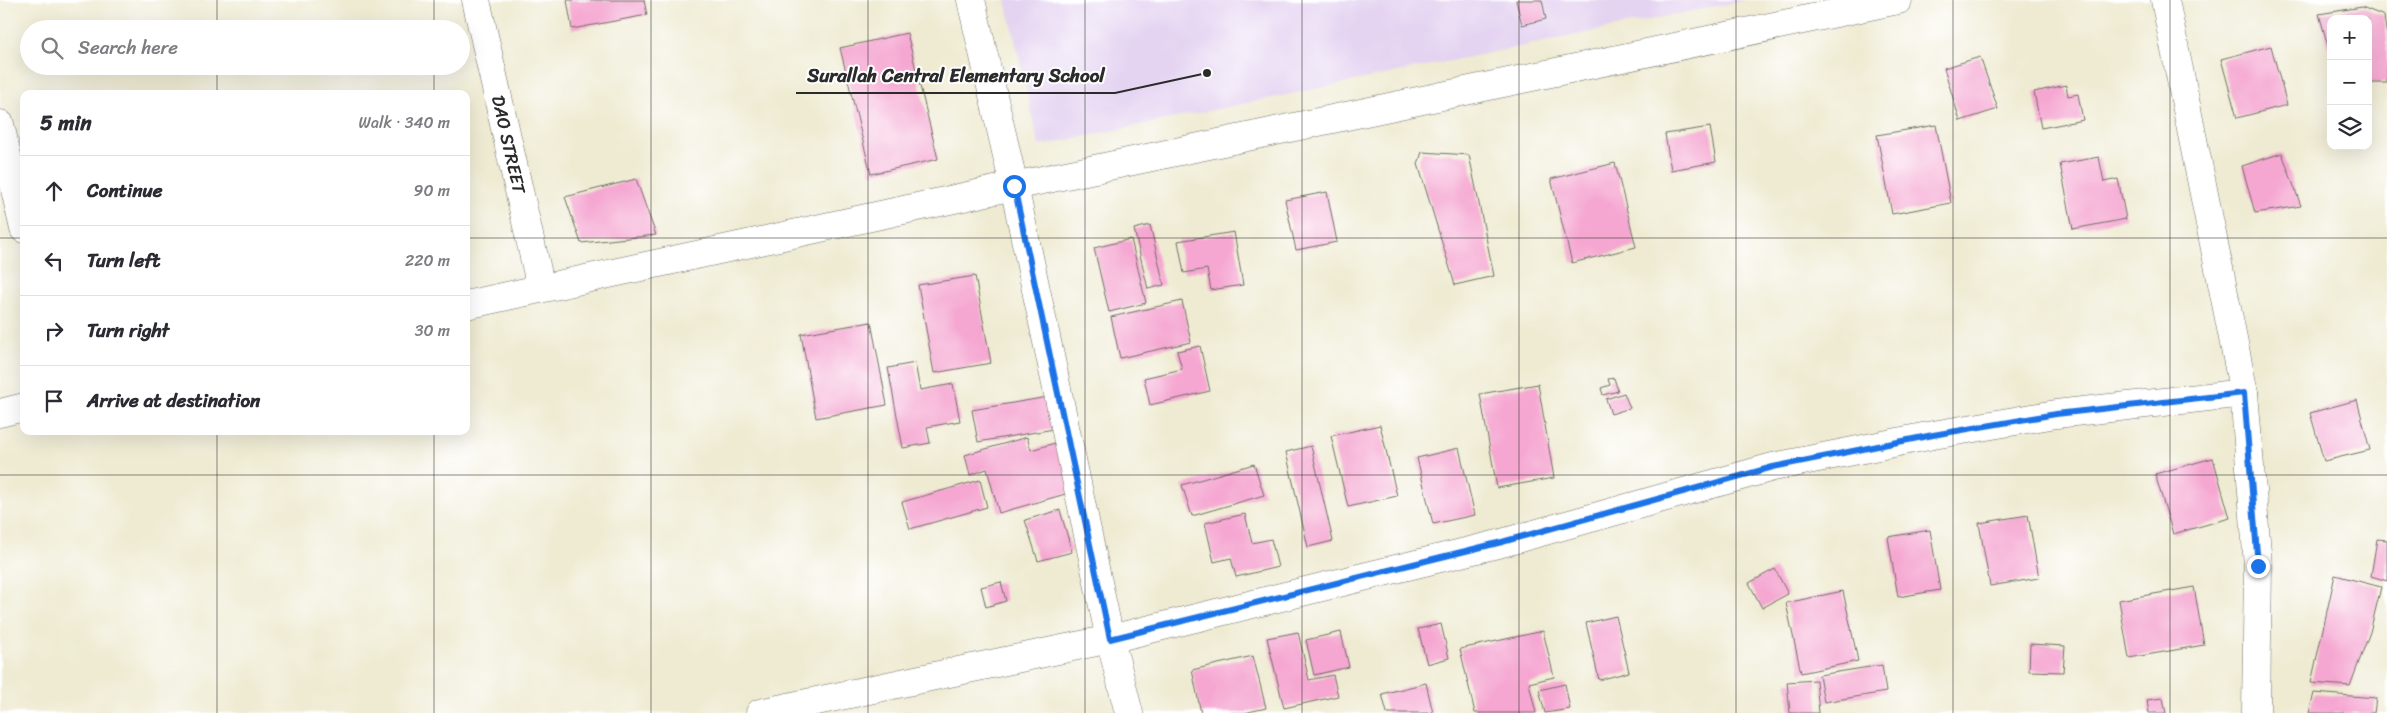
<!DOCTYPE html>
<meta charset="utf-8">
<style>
body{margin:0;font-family:Sriracha,sans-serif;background:#f7f7f7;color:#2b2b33}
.controls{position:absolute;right:15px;top:15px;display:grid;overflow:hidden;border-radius:10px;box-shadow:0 5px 20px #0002}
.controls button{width:45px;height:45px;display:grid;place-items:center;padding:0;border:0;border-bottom:1px solid #e1e1e2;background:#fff;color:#2b2b33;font:25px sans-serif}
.stop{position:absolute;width:15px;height:15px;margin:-11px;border:4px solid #1a73e8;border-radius:50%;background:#fff}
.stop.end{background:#1a73e8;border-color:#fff;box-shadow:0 1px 5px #0008}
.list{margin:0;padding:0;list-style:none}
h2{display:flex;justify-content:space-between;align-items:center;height:65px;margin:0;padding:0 20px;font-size:21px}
h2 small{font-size:16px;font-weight:400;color:#7c7c81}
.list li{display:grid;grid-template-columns:32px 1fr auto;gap:15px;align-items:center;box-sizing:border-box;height:70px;padding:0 20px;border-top:1px solid #e1e1e2}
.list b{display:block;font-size:19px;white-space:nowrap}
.list em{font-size:16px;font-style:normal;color:#7c7c81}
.icon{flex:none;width:28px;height:28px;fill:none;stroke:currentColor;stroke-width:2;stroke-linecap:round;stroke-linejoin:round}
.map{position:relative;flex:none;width:2387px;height:713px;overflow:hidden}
.search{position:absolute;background:#fff;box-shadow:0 5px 20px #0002;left:20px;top:20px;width:450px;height:55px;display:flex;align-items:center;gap:12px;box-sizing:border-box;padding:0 18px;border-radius:28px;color:#7c7c81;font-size:19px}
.panel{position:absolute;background:#fff;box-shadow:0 5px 20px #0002;left:20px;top:90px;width:450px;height:345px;border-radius:10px}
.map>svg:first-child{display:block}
.built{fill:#e4d3f1}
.building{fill:#f5a7d1}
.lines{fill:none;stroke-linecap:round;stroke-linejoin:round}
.minor-casing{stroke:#706e66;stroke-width:29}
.minor{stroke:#fff;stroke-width:28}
.route{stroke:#1a73e8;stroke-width:6}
.grid{fill:none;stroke:#2b2b2b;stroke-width:1;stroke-opacity:0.55}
.labels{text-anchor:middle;stroke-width:4;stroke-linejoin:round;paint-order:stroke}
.street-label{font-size:18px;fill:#2b2b2b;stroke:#fff}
.leader{fill:none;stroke:#2b2b2b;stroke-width:2}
.callout-dot{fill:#2b2b2b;stroke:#fff;stroke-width:2}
.callout-label{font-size:19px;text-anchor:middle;font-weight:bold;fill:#2b2b2b;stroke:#fff;stroke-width:4;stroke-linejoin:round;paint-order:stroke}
</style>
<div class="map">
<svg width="2387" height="713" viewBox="0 0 2387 713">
<rect width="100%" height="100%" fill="#fff"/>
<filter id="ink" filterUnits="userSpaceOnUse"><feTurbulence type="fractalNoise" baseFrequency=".02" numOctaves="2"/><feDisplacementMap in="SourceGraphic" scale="10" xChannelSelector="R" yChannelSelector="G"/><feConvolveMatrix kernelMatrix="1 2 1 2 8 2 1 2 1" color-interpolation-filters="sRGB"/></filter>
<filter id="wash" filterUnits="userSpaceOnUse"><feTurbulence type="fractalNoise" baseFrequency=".0096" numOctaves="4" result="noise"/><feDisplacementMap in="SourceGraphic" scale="20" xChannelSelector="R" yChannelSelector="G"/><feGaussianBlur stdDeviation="1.12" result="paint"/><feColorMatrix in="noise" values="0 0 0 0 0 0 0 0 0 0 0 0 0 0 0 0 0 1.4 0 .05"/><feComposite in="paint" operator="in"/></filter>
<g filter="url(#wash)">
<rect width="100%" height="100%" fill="#efebd3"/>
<path class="built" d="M1006,0H1746L1039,146Z"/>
<g id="blocks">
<path class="building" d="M567,0H644L647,15L572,29Z
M1516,0H1542L1546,19L1522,25Z
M2362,7L2384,16L2387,37V83H2368V19H2331L2330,53L2319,14Z
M907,33L938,159L871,174L840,48Z
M2271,46L2287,105L2237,118L2221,59Z
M1980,57L1998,109L1960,121L1944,68Z
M2066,85L2068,96L2078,94L2083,120L2041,128L2034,92Z
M1936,125L1951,203L1892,214L1877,135Z
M1710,127L1716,162L1671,170L1665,134Z
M1422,152L1469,155L1494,276L1455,285L1418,164Z
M2282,153L2301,206L2255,213L2242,166Z
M2099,157L2104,182L2118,179L2126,219L2073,229L2060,164Z
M1615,163L1636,247L1572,263L1551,179Z
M636,179L656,235L581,243L565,197Z
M1327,192L1337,242L1296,250L1285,200Z
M1150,225L1164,285L1148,289L1134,229Z
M1234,232L1243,285L1211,290L1207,269L1184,273L1178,241Z
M1131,239L1146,303L1109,312L1094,248Z
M975,276L991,363L934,373L918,285Z
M1182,301L1191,342L1120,358L1111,317Z
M871,322L887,405L816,418L801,334Z
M1200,346L1210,391L1150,405L1144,378L1182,369L1177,351Z
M915,363L920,390L953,384L960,421L927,427L930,443L903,448L888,368Z
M1614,378L1618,391L1603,395L1601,388L1610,385L1608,379Z
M1538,384L1554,478L1497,488L1480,394Z
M1624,393L1630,408L1611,414L1606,399Z
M1048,397L1054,429L978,442L972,410Z
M2357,400L2370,450L2324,461L2310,413Z
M1380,425L1397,496L1348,507L1331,436Z
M1027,437L1031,450L1062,441L1076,491L999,513L987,469L970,475L965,455Z
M1311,446L1333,541L1308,547L1286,452Z
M1459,448L1475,515L1433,524L1417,458Z
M2213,458L2230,518L2173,534L2155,474Z
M1254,464L1264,495L1192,516L1182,485Z
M980,480L987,507L910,529L902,502Z
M1060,510L1072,552L1038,561L1025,520Z
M1245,514L1252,543L1271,539L1278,567L1236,577L1231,558L1214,562L1205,523Z
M2028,515L2039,578L1990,586L1979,523Z
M1930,530L1940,590L1898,597L1888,537Z
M2377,539L2387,540V581L2371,576Z
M1775,569L1788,594L1762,608L1749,583Z
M2335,575L2381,587L2370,632L2350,686L2311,683Z
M1001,582L1006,601L986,607L981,587Z
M2194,587L2204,645L2129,658L2119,600Z
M1843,591L1858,661L1801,673L1786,603Z
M1616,616L1629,672L1599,680L1586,623Z
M1441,624L1449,658L1427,664L1418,629Z
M1543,631L1554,677L1529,683L1536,713H1475L1460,649Z
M1298,632L1309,680L1333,675L1338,696L1284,708L1267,638Z
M1341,632L1349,667L1314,675L1306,640Z
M2030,644L2065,646L2063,672L2029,671Z
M1253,656L1266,708L1244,713H1201L1192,670Z
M1882,665L1886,692L1824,702L1819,675Z
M1816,680L1819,713H1790L1787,682Z
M1426,683L1433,713H1387L1382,694Z
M1565,684L1570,709L1545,713L1539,690Z
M2314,693L2376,698L2374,713H2309Z
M2163,698L2166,713H2149L2147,700Z"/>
</g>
</g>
<g filter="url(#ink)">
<use href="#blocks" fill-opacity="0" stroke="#706e66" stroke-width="1"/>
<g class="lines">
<g class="minor-casing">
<g id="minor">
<path id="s1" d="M476,0L541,288"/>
<path d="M971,0L1014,186L1110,639L1129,713"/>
<path d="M2165,0L2244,393L2258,565L2256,713"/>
<path d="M0,124L24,229"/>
<path d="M466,305L1014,186L1898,0"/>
<path d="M0,413L24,407"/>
<path d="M760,713L1110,639L1502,543L1773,467L1933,435L2056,414L2244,393"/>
</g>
</g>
<use href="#minor" class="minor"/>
</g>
</g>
<g class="lines" filter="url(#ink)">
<path class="route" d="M1014,186L1110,639L1502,542L1773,467L1933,435L2056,414L2244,393L2258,566"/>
</g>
<path class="grid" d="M217,0V29M434,0V29M651,0V713M868,0V713M1085,0V713M1302,0V713M1519,0V713M1736,0V713M1953,0V713M2170,0V713M217,66V94M434,66V94M0,238H24M466,238H2387M217,431V713M434,431V713M0,475H2387"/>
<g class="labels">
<g class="street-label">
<text dy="6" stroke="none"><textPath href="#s1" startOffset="148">DAO STREET</textPath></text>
</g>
</g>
<path class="leader" d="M1207 73L1115 93H796"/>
<circle class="callout-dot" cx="1207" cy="73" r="5"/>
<g class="callout-label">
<text x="956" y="82">Surallah Central Elementary School</text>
</g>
</svg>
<div class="controls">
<button>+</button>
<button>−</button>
<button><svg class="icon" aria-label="layers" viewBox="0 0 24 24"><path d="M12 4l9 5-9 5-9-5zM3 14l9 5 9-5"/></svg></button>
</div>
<div class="stop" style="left:1014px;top:186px"></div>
<div class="stop end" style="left:2258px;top:566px"></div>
<div class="search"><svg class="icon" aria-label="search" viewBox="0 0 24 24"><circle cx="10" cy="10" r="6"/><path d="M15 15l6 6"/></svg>Search here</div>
<section class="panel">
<h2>5 min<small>Walk · 340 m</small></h2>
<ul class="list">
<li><svg class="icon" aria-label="ahead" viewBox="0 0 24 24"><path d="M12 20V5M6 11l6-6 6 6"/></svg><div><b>Continue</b></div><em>90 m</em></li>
<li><svg class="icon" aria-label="left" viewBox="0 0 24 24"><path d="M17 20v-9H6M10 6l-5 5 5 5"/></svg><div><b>Turn left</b></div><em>220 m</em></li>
<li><svg class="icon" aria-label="right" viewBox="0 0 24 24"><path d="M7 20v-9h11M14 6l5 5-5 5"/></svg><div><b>Turn right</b></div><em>30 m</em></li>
<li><svg class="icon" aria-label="arrive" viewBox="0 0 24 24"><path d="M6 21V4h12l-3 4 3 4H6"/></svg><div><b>Arrive at destination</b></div></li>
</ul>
</section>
</div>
